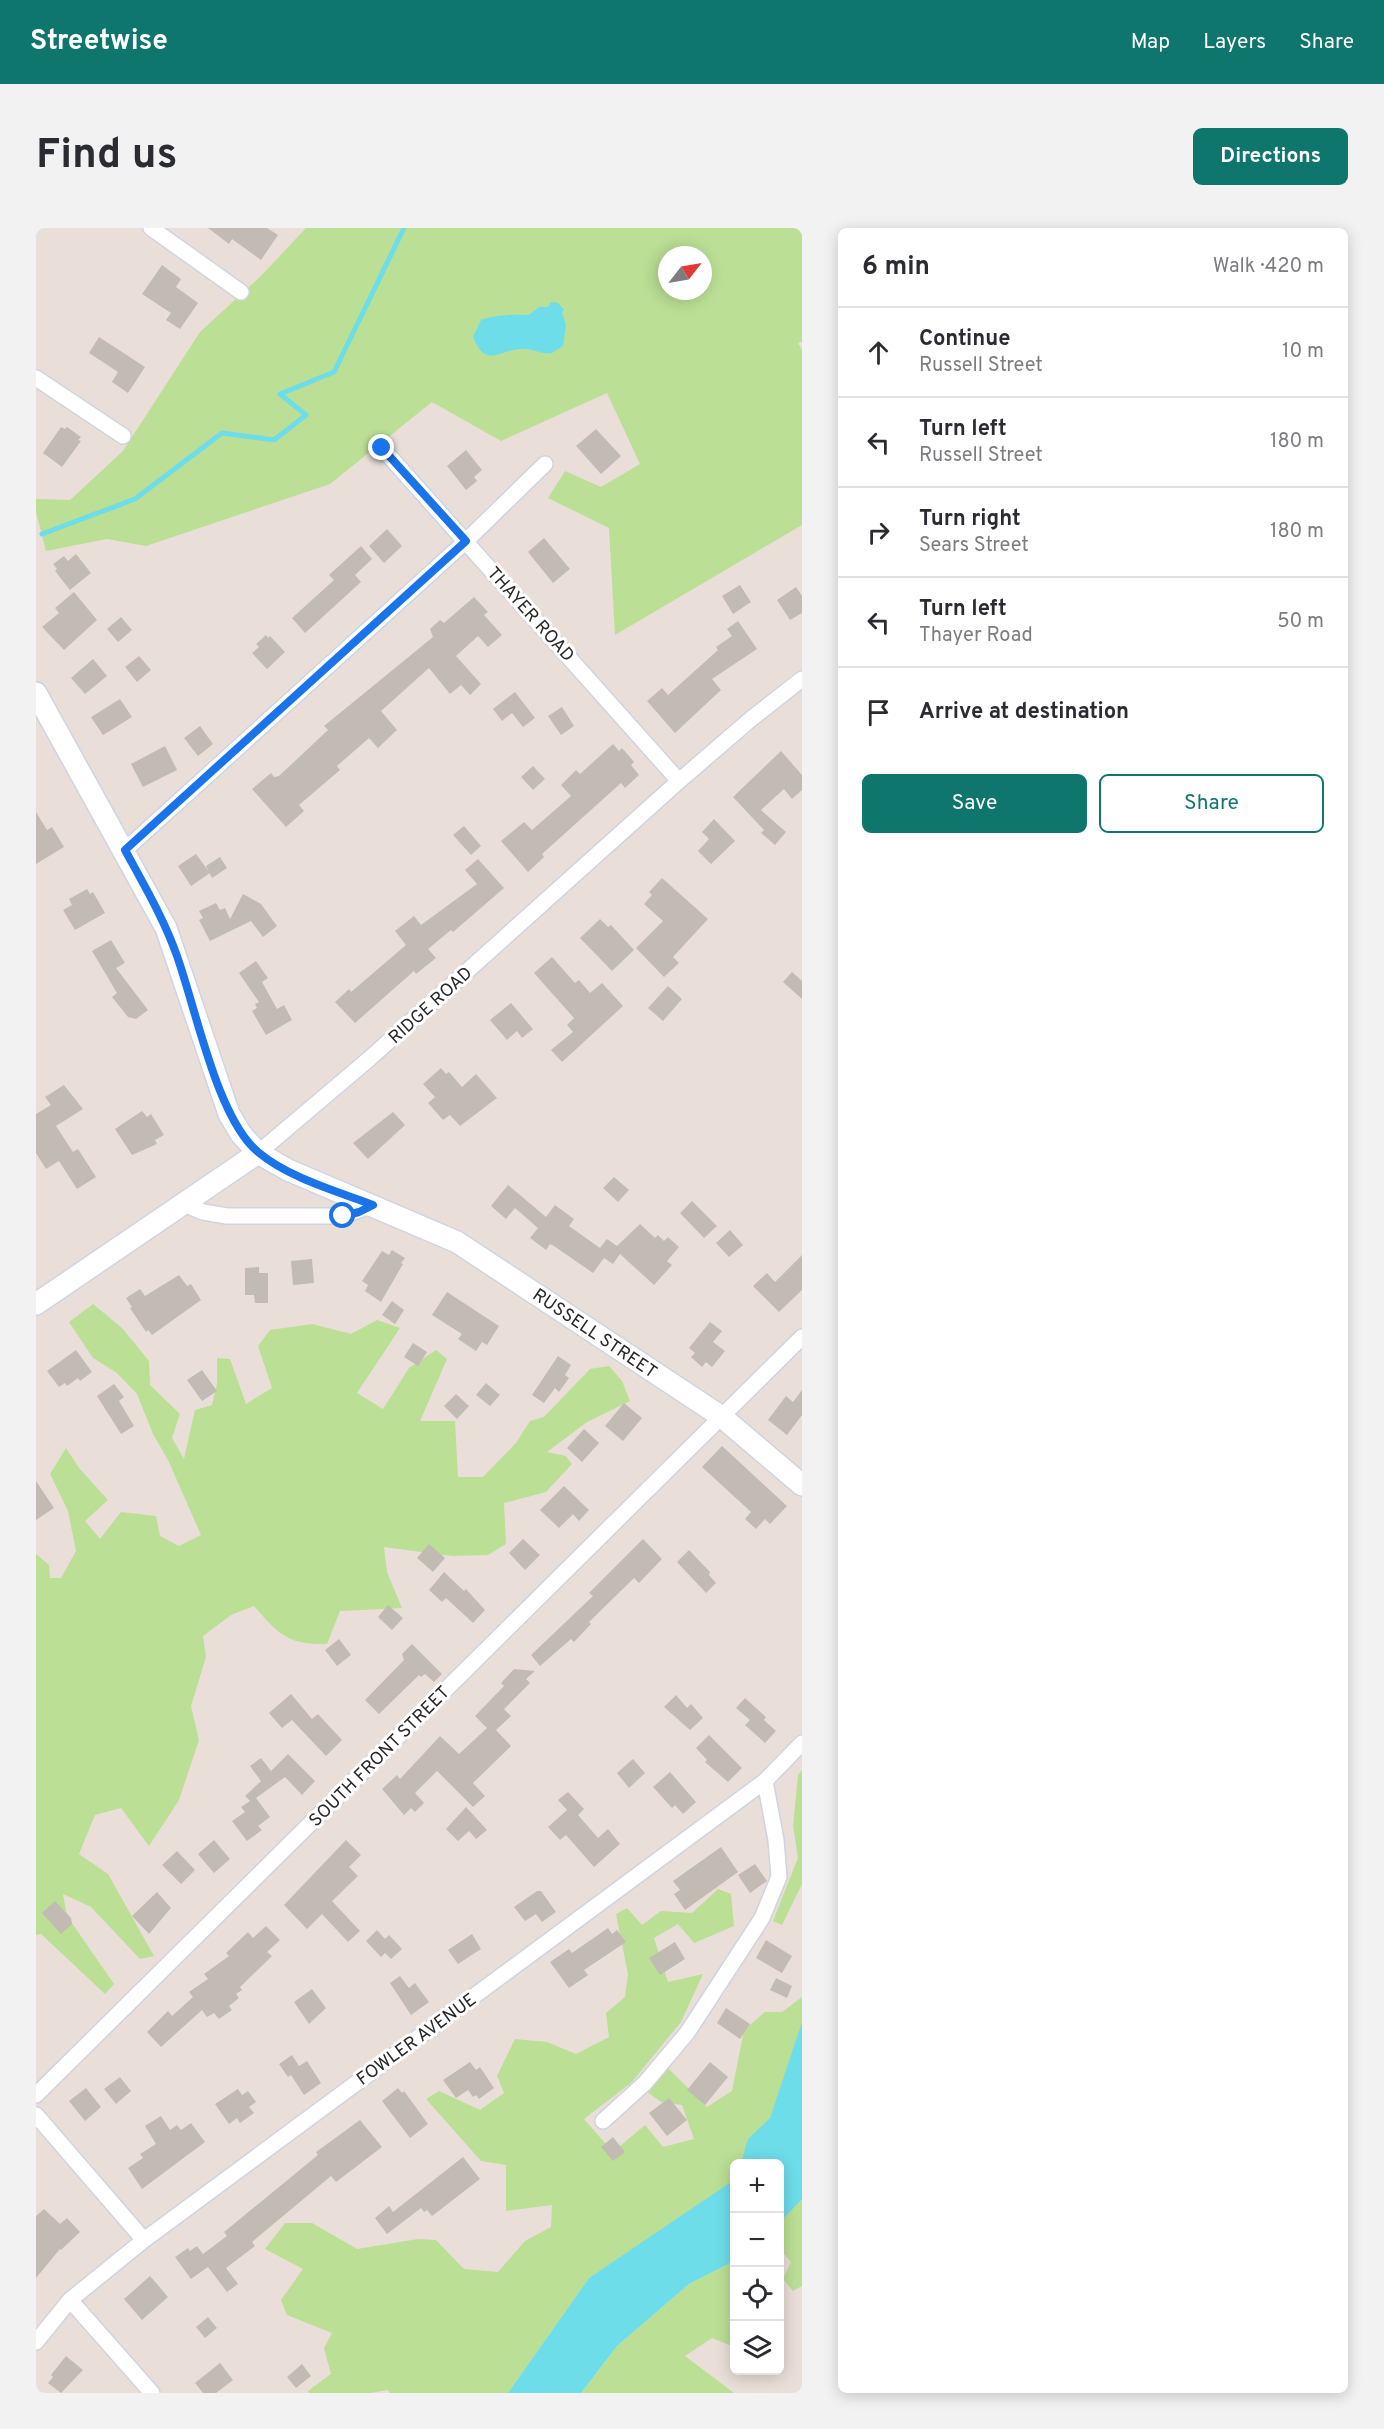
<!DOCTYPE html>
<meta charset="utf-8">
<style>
body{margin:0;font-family:Overpass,sans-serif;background:#f2f2f3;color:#2b2b33}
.controls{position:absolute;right:18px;bottom:18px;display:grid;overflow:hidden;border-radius:9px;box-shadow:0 3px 15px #0003}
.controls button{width:54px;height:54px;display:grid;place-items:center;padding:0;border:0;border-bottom:2px solid #e1e1e2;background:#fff;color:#2b2b33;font:30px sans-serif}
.compass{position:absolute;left:622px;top:18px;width:54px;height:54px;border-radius:50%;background:#fff;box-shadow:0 3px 15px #0003;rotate:59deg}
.stop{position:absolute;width:18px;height:18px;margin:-14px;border:4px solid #1a73e8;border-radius:50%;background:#fff}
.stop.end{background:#1a73e8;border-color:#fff;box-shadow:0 2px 6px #0008}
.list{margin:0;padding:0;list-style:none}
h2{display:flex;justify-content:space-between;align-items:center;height:78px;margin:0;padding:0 24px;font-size:26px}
h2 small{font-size:20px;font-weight:400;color:#7c7c81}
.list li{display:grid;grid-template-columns:39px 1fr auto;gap:18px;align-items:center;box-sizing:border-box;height:90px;padding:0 24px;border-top:2px solid #e1e1e2}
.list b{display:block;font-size:22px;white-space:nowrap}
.list p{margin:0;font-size:20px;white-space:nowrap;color:#7c7c81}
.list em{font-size:20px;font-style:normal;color:#7c7c81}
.actions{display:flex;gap:12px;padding:18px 24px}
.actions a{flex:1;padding:14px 0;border:2px solid #0f766e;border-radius:9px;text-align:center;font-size:21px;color:#0f766e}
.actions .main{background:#0f766e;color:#fff}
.icon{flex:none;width:33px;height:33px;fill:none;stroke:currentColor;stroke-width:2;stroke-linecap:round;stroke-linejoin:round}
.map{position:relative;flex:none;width:766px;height:2165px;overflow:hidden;border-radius:9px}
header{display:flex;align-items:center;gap:36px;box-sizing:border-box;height:84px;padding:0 30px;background:#0f766e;color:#fff}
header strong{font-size:28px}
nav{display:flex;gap:33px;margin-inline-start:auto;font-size:21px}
.intro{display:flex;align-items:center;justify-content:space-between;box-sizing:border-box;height:144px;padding:0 36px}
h1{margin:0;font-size:42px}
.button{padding:15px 27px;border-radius:9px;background:#0f766e;color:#fff;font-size:21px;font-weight:700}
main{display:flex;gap:36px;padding:0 36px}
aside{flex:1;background:#fff;border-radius:9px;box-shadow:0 3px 15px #0003}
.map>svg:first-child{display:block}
.green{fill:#bbdf95;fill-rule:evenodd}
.water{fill:#6dddea}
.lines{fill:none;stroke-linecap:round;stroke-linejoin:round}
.stream{stroke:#6dddea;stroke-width:5}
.building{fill:#c1bbb4}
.minor-casing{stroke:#ced4e0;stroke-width:18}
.secondary-casing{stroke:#ced4e0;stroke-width:24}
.minor{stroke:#fff;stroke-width:15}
.secondary{stroke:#fff;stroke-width:21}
.route{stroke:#1a73e8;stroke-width:8}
.labels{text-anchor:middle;stroke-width:6;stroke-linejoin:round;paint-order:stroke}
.street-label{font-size:18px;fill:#272727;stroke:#fff}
</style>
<header>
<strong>Streetwise</strong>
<nav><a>Map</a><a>Layers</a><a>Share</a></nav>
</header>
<div class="intro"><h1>Find us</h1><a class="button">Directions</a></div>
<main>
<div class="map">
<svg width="766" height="2165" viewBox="0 0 766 2165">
<rect width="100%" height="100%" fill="#e9dfd8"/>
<path class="green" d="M270,0H766V114L762,115L766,122V297L579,407L573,300L512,270L529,243L565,259L604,236L571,165L465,213L396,174L294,256L110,318L71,311L10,323L0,284V271L34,272L87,223L164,104L225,48ZM631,27H667V63H631Z
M57,1076L86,1100L113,1133L114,1157L144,1186L136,1210L148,1231L159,1182L176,1177L181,1156V1130L194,1131L210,1176L236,1160L222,1118L234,1102L276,1096L315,1106L341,1092L364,1100L321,1165L347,1181L373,1140L400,1122L411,1131L384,1193H419L422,1249H447L480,1215L494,1193L508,1189L554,1141L573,1138L586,1153L594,1173L551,1194L511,1224L530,1228L536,1236L510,1264L468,1275L470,1316L452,1327L416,1328L348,1319L351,1344L366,1380L304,1383L291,1416C252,1417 242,1406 218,1378L195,1387L167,1408L170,1429L155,1478L163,1512L143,1572L113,1618L85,1580L59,1587L43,1626L72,1646L118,1728L104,1731L55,1679L27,1666L31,1688L78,1756L69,1766L5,1706L0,1707V1326L13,1337L14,1350H25L40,1323L32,1283L14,1246L30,1220L43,1240L72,1272L49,1293L64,1311L85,1284L120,1288L124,1308L143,1318L165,1307L132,1232L117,1206L101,1166L81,1145L57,1130L33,1094Z
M766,1542V1656L746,1697L737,1693L762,1630L757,1598L762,1547Z
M682,1661L695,1666L698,1698L658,1715L642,1696L618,1710L632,1754L667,1746L645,1794L595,1855L548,1891L577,1924L609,1897L627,1919L658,1911L646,1877L625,1874L610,1863L632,1840L671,1879L696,1863L708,1802L729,1784H746L766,1769V2058L757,2063L747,2051L755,2034L744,2021V1936H698V2007L678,1967L553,2050L472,2165H354L352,2162L334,2165H273L272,2163L295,2146L288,2120L296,2105L251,2087L245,2072L267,2041L229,2021L249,1995H276L321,2021L382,2011L400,2012L428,2041L462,2044L489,2013L515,1999L516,1977L470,1983V1937L445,1933L390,1871L403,1863L444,1882L468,1865L461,1848L479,1811L511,1814L540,1826L573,1809L570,1785L589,1769L592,1746L580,1686L591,1680L606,1697L625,1683L656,1685Z
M698,2033V2119L676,2110L649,2128L698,2165H545L581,2118L653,2056Z"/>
<path class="water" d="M515,74L522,75L528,82L526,84L530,97L527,118L516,125C507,127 498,121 488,121C464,120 451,143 437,109L445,92C455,87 481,86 493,87L503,79H512Z
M766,1794V1971L744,1994V1936L705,1935L712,1911L734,1890Z
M698,1952V2033L653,2056L581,2118L545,2165H472L553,2050Z"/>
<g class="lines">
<path class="stream" d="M6,306L99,271L186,205L238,212L270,187L244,166L298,144L368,0"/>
</g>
<path class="building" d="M172,0H231L242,7L225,32L196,11L193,16Z
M126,37L145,51L140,59L162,75L144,101L130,92L135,85L106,66Z
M63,109L109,139L92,165L76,154L82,144L53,125Z
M25,199L29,201L31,199L45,209L42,212L45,213L26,239L7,225Z
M560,201L585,228L565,246L540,218Z
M430,222L446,242L438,249L441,253L430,262L411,238Z
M351,301L366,318L348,335L333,318Z
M508,310L534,341L517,355L492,324Z
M325,318L336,331L319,347L325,354L269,405L256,390L298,352L293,347Z
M40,326L55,345L34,362L19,343L21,341L17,336L28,328L32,333Z
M704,357L715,374L697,386L686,368Z
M760,359L766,368V385L754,392L741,372Z
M38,364L61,392L28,422L6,399L23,385L19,380Z
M438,369L452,384L448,387L466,407L452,419L442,408L420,428L445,456L434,467L425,457L414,466L393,440L345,483L361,502L342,520L333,510L301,538L304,542L263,577L268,583L250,599L216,561L235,545L238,549L243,548L292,502L288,498L397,409L394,401L404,392L408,395Z
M85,389L96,402L82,414L71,401Z
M702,393L721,421L676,451L685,462L639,505L611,473L626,460L632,467L682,422L680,419L696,408L691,401Z
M230,407L232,410L234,408L249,424L231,441L216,425L223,419L220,416Z
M103,428L115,442L101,454L89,439Z
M57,431L71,448L49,466L35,450Z
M479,464L499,490L487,499L476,485L466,493L457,481Z
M84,471L96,489L67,507L55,489Z
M526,479L538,498L525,507L512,488Z
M164,498L177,516L162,528L148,510Z
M577,516L583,523L586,520L598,534L595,537L603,547L589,560L585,555L506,626L508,629L492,644L465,613L488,594L496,602L535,568L525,557L540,542L544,546Z
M129,518L141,542L107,559L95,536Z
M745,523L766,547V562L756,571L748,561L725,582L750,604L739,617L725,605L728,602L697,569Z
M497,538L509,551L497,562L485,549Z
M0,584L11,602L16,599L28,619L0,636Z
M678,591L699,613L675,636L662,623L673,611L666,604Z
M428,598L445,618L435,627L417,607Z
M160,626L174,645L155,658L142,638Z
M184,629L191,640L176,650L170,638Z
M442,631L468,660L417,704L415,702L392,721L400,730L380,746L378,743L319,795L299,774L313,761L315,764L370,717L359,703L378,688L385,697L441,656L429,642Z
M626,650L672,691L637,729L643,735L628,749L600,720L627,693L608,676L616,667L613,664Z
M51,661L54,666L57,664L69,685L39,702L27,682L36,677L33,671Z
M207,666L225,676L241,698L227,709L215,693L174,713L163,692L167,690L163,683L180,675L184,682L189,680L194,691Z
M564,691L572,699L575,697L598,722L576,743L544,710Z
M75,712L89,735L80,740L112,782L100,791L92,789L76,769L81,765L56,723Z
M516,729L539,755L543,752L554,765L566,755L587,778L526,834L515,822L537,804L531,797L538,790L498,745Z
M220,733L232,750L226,754L241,781L248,777L256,792L230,807L216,783L221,780L219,776L223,774L203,745Z
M756,744L766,753V771L747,754Z
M632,758L646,771L627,793L612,780Z
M475,775L497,801L486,810L481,803L471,812L454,792Z
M405,840L410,846L413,844L426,859L440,846L461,870L424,898L414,887L407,892L392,875L399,869L387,856Z
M28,857L47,881L20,898L37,924L42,921L60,949L41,961L23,933L10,941L0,925V886L15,877L9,869Z
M106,883L111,889L115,886L128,907L119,912L121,916L96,927L79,901Z
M357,884L369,897L332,931L317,915Z
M578,949L593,962L582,974L567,960Z
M472,957L510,989L519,977L538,991L533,998L564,1020L571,1011L581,1018L604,996L619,1010L622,1007L628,1013L632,1009L643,1019L631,1033L636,1037L618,1057L584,1026L577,1036L568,1030L557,1045L518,1018L514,1016L510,1022L494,1010L502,1000L479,980L470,991L455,978Z
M656,973L681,998L668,1010L644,985Z
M694,1002L707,1017L693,1029L680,1015Z
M356,1022L369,1030L365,1035L367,1036L345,1074L329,1063L332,1057L326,1053L346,1023L353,1027Z
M766,1027V1062L743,1084L717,1058L731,1045L739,1054Z
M276,1031L278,1055L257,1057L255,1033Z
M223,1039V1045H232V1075H219L218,1067H209V1040Z
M143,1047L151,1058L155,1056L165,1072L116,1107L112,1102L110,1104L94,1080L96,1079L90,1070L104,1061L109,1068Z
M411,1064L463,1098L451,1117L446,1114L440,1123L422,1111L426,1106L396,1087Z
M356,1073L368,1082L359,1096L346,1087Z
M674,1094L686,1103L677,1114L689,1123L676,1139L670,1134L666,1139L655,1129L659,1125L653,1120Z
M377,1115L391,1124L382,1138L368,1129Z
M40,1122L56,1144L44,1153L42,1150L31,1158L29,1155L23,1159L11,1143Z
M522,1128L535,1137L529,1147L533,1150L523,1164L519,1160L508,1175L496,1167Z
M166,1142L181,1163L166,1173L151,1152Z
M450,1155L464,1167L454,1178L440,1167Z
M78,1156L88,1169L83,1173L98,1198L85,1206L61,1168Z
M766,1162V1187L751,1207L732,1192L750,1168L757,1174Z
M420,1166L433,1178L421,1191L408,1178Z
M588,1175L606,1190L587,1213L569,1198Z
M548,1201L563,1215L546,1234L531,1220Z
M686,1218L751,1278L734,1296L729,1291L720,1301L709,1291L715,1284L666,1239Z
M0,1253L18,1280L0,1292Z
M528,1258L553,1282L543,1293L537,1286L523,1300L504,1282Z
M487,1311L504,1327L489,1342L473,1325Z
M607,1311L626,1331L603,1355L598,1350L553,1394L555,1396L538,1414L535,1411L504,1438L495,1427L557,1368L553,1365Z
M393,1316L409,1330L397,1344L381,1330Z
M653,1322L674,1344L673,1347L680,1355L670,1365L641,1334Z
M408,1344L428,1363L430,1361L449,1382L437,1395L410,1370L406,1374L393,1362Z
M352,1377L367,1390L356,1402L342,1389Z
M303,1411L315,1427L301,1438L289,1422Z
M376,1416L406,1446L398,1454L389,1446L385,1449L383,1447L343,1486L329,1472L368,1432L366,1426Z
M478,1441L499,1443L490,1451L494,1455L468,1481L475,1488L460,1502L475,1518L437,1555L449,1568L437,1579L401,1543L379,1565L388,1575L379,1584L375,1580L368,1587L346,1561L361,1547L364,1551L404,1508L423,1526L451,1500L439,1488L468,1458L465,1455Z
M255,1466L276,1491L282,1486L306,1512L290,1528L256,1492L246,1500L233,1485Z
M640,1467L651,1480L655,1476L667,1490L654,1502L628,1479Z
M709,1470L730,1489L728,1492L740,1503L729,1515L709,1497L714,1492L700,1480Z
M673,1507L706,1540L692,1554L669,1534L671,1532L660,1520Z
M252,1526L279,1553L266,1567L249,1549L220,1570L234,1589L222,1598L226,1602L211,1613L196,1593L209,1584L205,1579L214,1573L209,1568L225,1553L214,1538L225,1530L235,1543Z
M597,1531L609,1545L593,1560L581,1545Z
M634,1544L660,1574L647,1586L639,1577L636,1580L617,1559Z
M532,1564L548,1581L542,1587L562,1610L572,1601L584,1616L558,1639L530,1607L524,1612L512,1599L531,1582L522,1572Z
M430,1579L451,1602L440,1611L433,1603L422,1613L410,1601Z
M178,1612L194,1631L178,1645L162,1626Z
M310,1612L325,1627L313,1639L322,1648L296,1673L324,1703L312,1714L286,1686L271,1701L248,1677Z
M685,1619L702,1644L649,1682L638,1666L644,1662L637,1653Z
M141,1623L159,1642L145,1656L126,1637Z
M719,1636L731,1653L714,1665L702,1647Z
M501,1663H505L520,1684L506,1694L500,1686L489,1693L478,1679Z
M121,1664L135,1680L113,1706L96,1688Z
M19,1673L35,1690L36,1696L25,1706L6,1685Z
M230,1698L244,1712L231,1724L236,1728L204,1759L206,1762L200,1766L203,1770L193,1778L196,1782L183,1791L178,1785L171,1789L166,1782L125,1819L111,1804L132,1783L136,1788L157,1769L153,1764L172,1751L168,1746L193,1728L190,1725L212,1704L217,1710Z
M572,1700L576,1706L581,1702L590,1714L548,1742L552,1747L533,1760L514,1734L533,1721L536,1725Z
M341,1702L349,1711L353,1707L366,1721L355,1731L349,1725L345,1729L330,1713Z
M436,1706L445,1721L422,1736L412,1722Z
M730,1712L756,1728L746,1745L720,1730Z
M639,1714L649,1731L624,1747L613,1730Z
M364,1748L373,1760L379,1755L393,1774L375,1787L354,1755Z
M740,1750L756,1758L751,1770L734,1762Z
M276,1761L290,1780L273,1796L258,1774Z
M690,1780L714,1796L704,1811L681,1795Z
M256,1827L263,1838L271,1833L285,1855L268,1867L255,1847L252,1849L243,1836Z
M434,1834L440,1842L444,1839L458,1860L443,1871L440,1867L437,1869L432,1862L420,1870L407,1852Z
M674,1834L692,1849L669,1877L651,1862Z
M84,1849L95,1863L80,1876L68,1861Z
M50,1860L65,1879L49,1893L33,1873Z
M362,1860L366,1865L368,1863L392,1896L374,1910L346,1873Z
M202,1861L206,1867L212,1863L220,1874L213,1879L218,1885L204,1895L201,1890L193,1896L179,1876Z
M633,1870L651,1892L631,1908L613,1885Z
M125,1888L134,1902L141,1897L145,1902L155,1895L169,1914L106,1961L92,1940L107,1930L104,1926L120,1916L109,1898Z
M324,1892L346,1919L300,1954L295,1948L216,2014L219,2018L190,2040L202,2056L191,2064L172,2039L155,2051L139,2029L152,2020L154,2023L161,2018L167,2026L191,2008L188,2004L282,1927L280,1924Z
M577,1909L589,1924L577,1933L565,1919Z
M427,1929L444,1951L396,1988L391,1982L388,1984L385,1980L351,2006L339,1990L353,1978L357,1984Z
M8,1981L24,1996L31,1990L44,2004L25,2022L24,2021L0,2050V1988Z
M114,2048L132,2069L106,2092L88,2071Z
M172,2089L181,2100L169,2110L160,2099Z
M30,2128L47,2142L25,2165L12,2155L17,2149L15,2147Z
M184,2135L197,2152L180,2165H167L159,2155Z
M266,2136L275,2148L260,2160L251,2149Z"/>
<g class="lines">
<g class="minor-casing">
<path id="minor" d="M115,0L205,64
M0,150L87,208
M346,220L643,553
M89,622L430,313L509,236
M222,925L333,831L643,553L715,491L766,451
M148,976L167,984L191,988H307L337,977
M0,1867L766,1109
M0,1887L108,2012
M567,1893L609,1855L651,1805L726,1690L743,1649L740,1612L729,1553
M34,2072L116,2165
M0,2114L34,2072L108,2012L729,1553L766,1515"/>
</g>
<g class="secondary-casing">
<path id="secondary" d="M0,465L130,700L193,886L205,906L222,925L252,942L421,1014L686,1189L766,1257
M0,1076L222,925"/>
</g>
<use href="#minor" class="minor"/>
<use href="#secondary" class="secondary"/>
</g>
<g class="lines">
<path class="route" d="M307,988L323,984L337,977C300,963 253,950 222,924C181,890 160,781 141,728C128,691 108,657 89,622L430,313L346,220"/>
</g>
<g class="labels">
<g class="street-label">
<text transform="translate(495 386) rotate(48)" y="6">THAYER ROAD</text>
<text transform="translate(394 777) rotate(-42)" y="6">RIDGE ROAD</text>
<text transform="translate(559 1105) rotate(34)" y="6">RUSSELL STREET</text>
<text transform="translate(343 1528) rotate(-45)" y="6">SOUTH FRONT STREET</text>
<text transform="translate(380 1811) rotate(-36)" y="6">FOWLER AVENUE</text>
</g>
</g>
</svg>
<div class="controls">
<button>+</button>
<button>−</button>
<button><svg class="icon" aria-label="locate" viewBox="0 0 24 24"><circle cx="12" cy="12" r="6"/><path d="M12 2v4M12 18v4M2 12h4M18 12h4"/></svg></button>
<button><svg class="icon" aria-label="layers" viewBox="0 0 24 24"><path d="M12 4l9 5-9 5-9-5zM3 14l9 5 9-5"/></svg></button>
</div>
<svg class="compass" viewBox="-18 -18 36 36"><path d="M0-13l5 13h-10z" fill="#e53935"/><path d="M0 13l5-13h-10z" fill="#7c7c81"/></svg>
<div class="stop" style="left:307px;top:988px"></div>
<div class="stop end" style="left:346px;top:220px"></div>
</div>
<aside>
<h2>6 min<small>Walk · 420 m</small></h2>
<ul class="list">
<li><svg class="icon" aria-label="ahead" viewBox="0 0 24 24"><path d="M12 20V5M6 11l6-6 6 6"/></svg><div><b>Continue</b><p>Russell Street</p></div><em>10 m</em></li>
<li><svg class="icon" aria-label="left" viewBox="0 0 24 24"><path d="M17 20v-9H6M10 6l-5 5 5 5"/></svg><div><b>Turn left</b><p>Russell Street</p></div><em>180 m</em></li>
<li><svg class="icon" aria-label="right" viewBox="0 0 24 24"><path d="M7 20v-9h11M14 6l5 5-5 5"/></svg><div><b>Turn right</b><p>Sears Street</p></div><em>180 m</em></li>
<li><svg class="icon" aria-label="left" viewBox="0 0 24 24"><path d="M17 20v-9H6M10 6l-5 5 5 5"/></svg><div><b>Turn left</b><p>Thayer Road</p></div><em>50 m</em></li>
<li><svg class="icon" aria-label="arrive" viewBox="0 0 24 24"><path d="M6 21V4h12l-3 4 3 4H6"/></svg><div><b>Arrive at destination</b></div></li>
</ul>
<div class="actions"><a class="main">Save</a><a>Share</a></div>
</aside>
</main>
